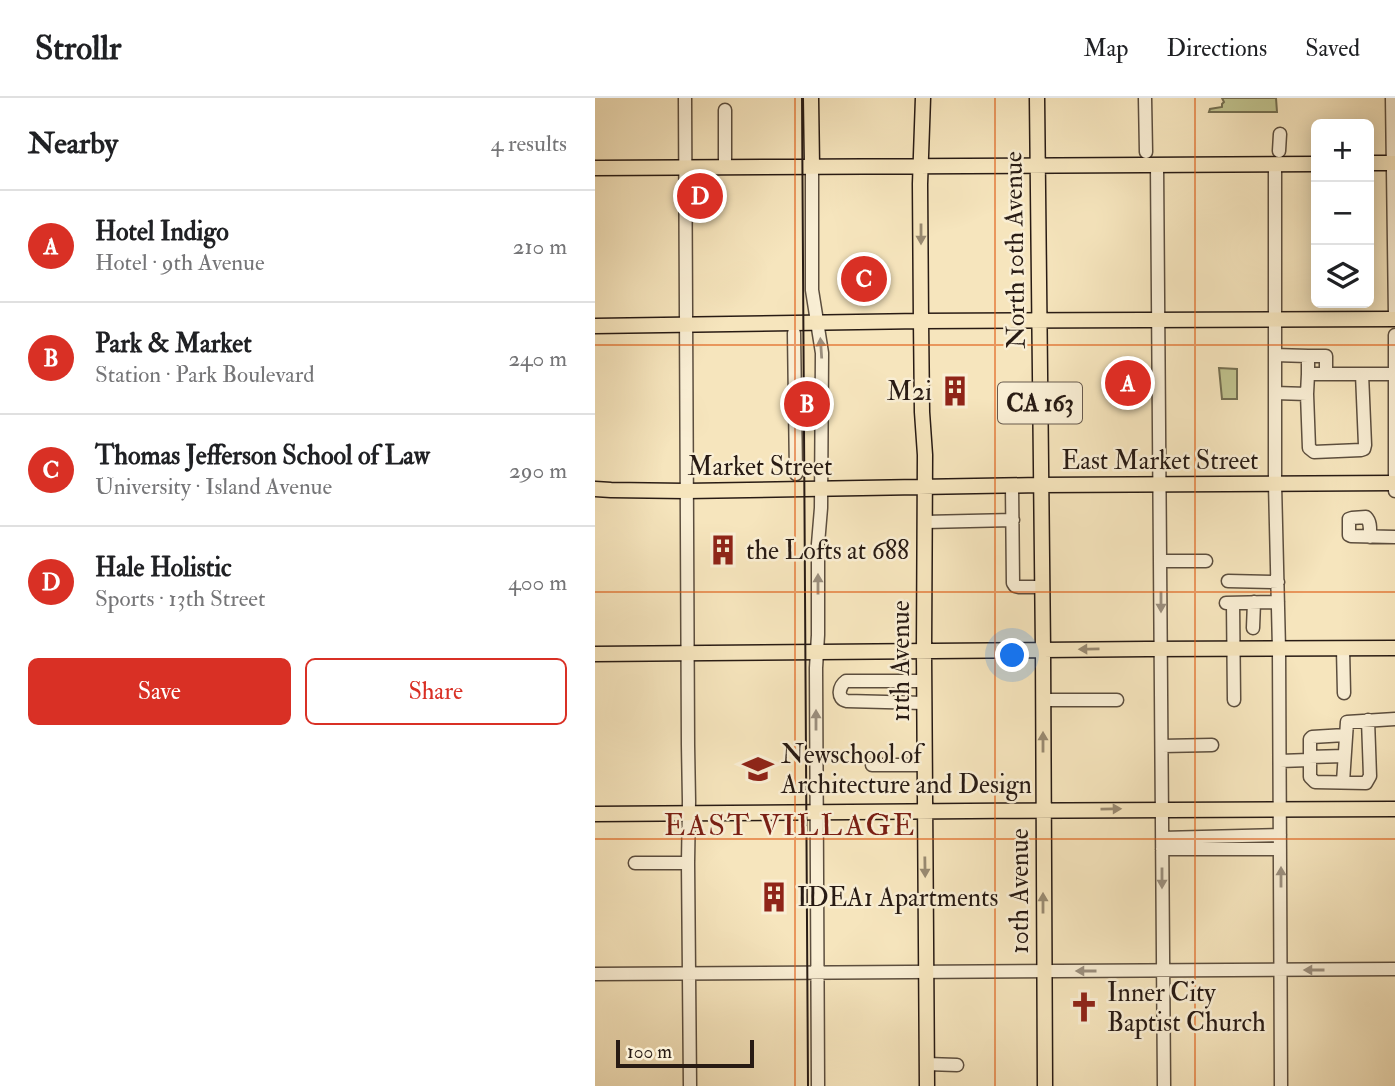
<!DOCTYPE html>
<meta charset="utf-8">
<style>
body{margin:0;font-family:"IM FELL Double Pica",serif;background:#f2f2f2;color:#202124}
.controls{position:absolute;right:21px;top:21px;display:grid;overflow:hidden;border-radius:10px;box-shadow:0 4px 18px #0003}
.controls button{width:63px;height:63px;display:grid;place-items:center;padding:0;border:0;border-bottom:2px solid #e0e0e0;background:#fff;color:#202124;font:35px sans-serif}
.scale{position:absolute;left:21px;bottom:18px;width:138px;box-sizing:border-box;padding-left:7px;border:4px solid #281b14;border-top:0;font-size:19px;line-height:24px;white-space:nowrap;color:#281b14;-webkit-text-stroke:5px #f9eed4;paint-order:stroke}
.you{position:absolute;left:418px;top:558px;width:24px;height:24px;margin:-18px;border:5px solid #fff;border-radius:50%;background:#1a73e8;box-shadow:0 0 0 10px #1a73e833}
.badge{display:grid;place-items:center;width:46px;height:46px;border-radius:50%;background:#d93025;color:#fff;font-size:23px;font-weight:700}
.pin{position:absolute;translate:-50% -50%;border:4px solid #fff;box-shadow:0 2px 7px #0006}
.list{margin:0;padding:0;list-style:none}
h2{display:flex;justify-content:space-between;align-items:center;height:91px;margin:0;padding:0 28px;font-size:30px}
h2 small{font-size:23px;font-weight:400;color:#757577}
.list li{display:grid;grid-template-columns:46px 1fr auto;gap:21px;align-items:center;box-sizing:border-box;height:112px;padding:0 28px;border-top:2px solid #e0e0e0}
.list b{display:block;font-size:26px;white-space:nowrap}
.list p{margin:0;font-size:23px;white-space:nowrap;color:#757577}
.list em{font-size:23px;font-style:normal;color:#757577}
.actions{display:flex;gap:14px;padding:21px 28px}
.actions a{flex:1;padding:16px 0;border:2px solid #d93025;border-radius:10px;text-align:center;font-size:24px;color:#d93025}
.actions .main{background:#d93025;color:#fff}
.icon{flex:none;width:38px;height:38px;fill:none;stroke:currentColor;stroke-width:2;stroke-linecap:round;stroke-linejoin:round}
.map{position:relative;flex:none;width:800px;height:988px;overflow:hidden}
header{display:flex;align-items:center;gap:42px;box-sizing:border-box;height:98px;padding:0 35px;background:#fff;border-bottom:2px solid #e0e0e0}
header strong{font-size:33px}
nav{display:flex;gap:38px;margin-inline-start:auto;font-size:24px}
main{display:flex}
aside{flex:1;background:#fff}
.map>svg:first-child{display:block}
.green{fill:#c0c38e;stroke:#746f51;stroke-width:2}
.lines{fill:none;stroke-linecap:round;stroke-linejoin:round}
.minor-casing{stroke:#5c4e3e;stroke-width:15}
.major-casing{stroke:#281b14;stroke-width:17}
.minor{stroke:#f9eed4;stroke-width:12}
.major{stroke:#f6e5bd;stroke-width:14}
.tram{stroke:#281b14;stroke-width:2}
.oneway{fill:#998a71}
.oneway2{fill:#9b8f7e}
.grid{fill:none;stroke:#de560c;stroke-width:2;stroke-opacity:0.55}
.labels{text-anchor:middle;stroke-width:5;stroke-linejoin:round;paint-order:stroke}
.shield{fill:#f9eed4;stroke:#675a4e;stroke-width:2}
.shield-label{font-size:24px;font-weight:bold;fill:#281b14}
.street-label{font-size:26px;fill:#281b14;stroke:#f9eed4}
.poi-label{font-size:26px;fill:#281b14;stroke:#f9eed4;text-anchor:start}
.quarter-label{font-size:30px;letter-spacing:2px;fill:#7a1f14;stroke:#f9eed4}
</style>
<header>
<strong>Strollr</strong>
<nav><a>Map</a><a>Directions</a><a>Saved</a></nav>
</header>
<main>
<aside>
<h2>Nearby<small>4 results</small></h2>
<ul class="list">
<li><span class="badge">A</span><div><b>Hotel Indigo</b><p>Hotel · 9th Avenue</p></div><em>210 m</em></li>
<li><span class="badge">B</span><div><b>Park &amp; Market</b><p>Station · Park Boulevard</p></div><em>240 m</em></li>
<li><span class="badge">C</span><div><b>Thomas Jefferson School of Law</b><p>University · Island Avenue</p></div><em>290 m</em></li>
<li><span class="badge">D</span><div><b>Hale Holistic</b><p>Sports · 13th Street</p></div><em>400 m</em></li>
</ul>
<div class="actions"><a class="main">Save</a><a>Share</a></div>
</aside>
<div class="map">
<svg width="800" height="988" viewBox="0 0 800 988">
<rect width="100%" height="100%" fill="#f6e5bd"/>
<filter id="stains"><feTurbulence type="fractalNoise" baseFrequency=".00286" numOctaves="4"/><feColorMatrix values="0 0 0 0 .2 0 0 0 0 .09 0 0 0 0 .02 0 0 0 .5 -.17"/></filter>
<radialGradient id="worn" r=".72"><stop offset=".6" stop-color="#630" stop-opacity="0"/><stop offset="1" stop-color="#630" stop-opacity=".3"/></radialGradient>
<path class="green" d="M627,0H681L682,14H614L615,11L627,9V6L629,4Z
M624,270L642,271V301H627Z"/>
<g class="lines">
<g class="minor-casing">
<path id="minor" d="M90,0L93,647L94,703L93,765L95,988
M550,0L551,54
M797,0L800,218
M684,53L685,36
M680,66V386L684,551L686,988
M562,67L569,988
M217,68V192L227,255L226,410L223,446V537L221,570L223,988
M130,69V12
M199,235L201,376
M800,237V393
M680,257L713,258V276H800
M713,258H731V276
M680,295L712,296L713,276
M712,296L714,350L719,354L766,352L769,351L770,347L767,276
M417,388L418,485L420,488L424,489H447
M330,424L418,422
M775,439C775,431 776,424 771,419L757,420L754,421V437L756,438L800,439
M565,463H611
M633,483L683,484
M631,505L683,504
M638,505L639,602
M658,530L659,504
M748,551L749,595
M329,583H251C244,588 241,601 252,603L329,605
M448,602H522
M750,637L717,639L715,641V679L720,684L771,685L775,678L773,622
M567,648L617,647
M714,659L749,658
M685,663L714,662
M277,667H329
M748,684L752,624L800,621
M567,740L685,737
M567,751H685
M40,765H93
M0,876L800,871
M332,966L362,967"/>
</g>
<g class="major-casing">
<path id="major" d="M216,0L217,68
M328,0L325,86L326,223L327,314L330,357L329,554L332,988
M442,0L448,552L450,988
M774,65H800
M0,70L721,66
M0,228L326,223L800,221
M0,391L16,392L91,393L445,387L800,385
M0,556L552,551L800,550
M0,716C267,714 533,711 800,711"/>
</g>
<use href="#minor" class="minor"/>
<use href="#major" class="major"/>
<path class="tram" d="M207,0L213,988"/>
</g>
<defs><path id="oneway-solid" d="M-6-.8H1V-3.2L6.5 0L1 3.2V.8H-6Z" transform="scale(1.75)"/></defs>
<g class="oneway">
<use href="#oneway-solid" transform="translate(326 136) rotate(90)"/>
<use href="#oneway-solid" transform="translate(494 551) rotate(179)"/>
<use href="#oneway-solid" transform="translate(448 644) rotate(-90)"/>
<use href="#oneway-solid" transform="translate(516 711) rotate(-1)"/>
<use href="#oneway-solid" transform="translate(330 769) rotate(89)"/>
<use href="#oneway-solid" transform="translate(448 805) rotate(-90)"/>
</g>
<g class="oneway2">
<use href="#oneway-solid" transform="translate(226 250) rotate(-94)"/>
<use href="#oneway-solid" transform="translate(223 486) rotate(-90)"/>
<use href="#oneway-solid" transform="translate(566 504) rotate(90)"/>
<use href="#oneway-solid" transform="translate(221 622) rotate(-90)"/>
<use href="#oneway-solid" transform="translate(686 779) rotate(-90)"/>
<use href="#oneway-solid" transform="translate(567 780) rotate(90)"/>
<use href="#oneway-solid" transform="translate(719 872) rotate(180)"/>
<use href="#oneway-solid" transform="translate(491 873) rotate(180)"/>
</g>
<path class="grid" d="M200,0V988M400,0V988M600,0V988M0,247H800M0,494H800M0,741H800"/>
<defs>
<g id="building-bare" transform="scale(2.415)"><path d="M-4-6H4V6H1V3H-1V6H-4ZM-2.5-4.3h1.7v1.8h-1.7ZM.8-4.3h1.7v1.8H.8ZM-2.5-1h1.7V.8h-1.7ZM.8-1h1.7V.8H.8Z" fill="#8f2418" stroke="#f9eed4" stroke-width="2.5" paint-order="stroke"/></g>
<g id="school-bare" transform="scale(2.415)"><path d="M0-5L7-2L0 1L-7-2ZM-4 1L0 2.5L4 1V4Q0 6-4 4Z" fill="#8f2418" stroke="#f9eed4" stroke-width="2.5" paint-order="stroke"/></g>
<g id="church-bare" transform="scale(2.415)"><path d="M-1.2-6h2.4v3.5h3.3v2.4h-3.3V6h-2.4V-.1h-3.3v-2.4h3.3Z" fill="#8f2418" stroke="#f9eed4" stroke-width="2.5" paint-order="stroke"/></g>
</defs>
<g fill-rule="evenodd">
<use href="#building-bare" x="360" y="293"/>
<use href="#building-bare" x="128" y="452"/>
<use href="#school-bare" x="163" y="671"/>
<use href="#building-bare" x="179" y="799"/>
<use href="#church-bare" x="489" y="909"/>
</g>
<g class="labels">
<rect class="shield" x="403" y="284.5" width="84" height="41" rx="5"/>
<g class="shield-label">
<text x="445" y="313">CA 163</text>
</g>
<g class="street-label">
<text transform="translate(419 152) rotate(-91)" y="9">North 10th Avenue</text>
<text x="565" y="371">East Market Street</text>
<text x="165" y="377">Market Street</text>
<text transform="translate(305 563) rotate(-90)" y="9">11th Avenue</text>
<text transform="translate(424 793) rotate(-90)" y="9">10th Avenue</text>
</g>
<g class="poi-label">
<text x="337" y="302" text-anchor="end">M2i</text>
<text x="151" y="461">the Lofts at 688</text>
<text x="186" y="665">Newschool of<tspan x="186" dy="30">Architecture and Design</tspan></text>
<text x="202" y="808">IDEA1 Apartments</text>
<text x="512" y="903">Inner City<tspan x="512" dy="30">Baptist Church</tspan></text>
</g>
<g class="quarter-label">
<text x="195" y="737">EAST VILLAGE</text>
</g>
</g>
<rect width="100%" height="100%" filter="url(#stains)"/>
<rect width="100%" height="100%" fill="url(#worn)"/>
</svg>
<div class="controls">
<button>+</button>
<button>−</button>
<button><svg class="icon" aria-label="layers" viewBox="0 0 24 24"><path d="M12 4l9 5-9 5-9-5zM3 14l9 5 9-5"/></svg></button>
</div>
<div class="scale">100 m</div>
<div class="you"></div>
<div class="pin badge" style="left:533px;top:285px">A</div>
<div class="pin badge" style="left:212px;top:306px">B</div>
<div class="pin badge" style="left:269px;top:181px">C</div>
<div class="pin badge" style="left:105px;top:98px">D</div>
</div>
</main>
